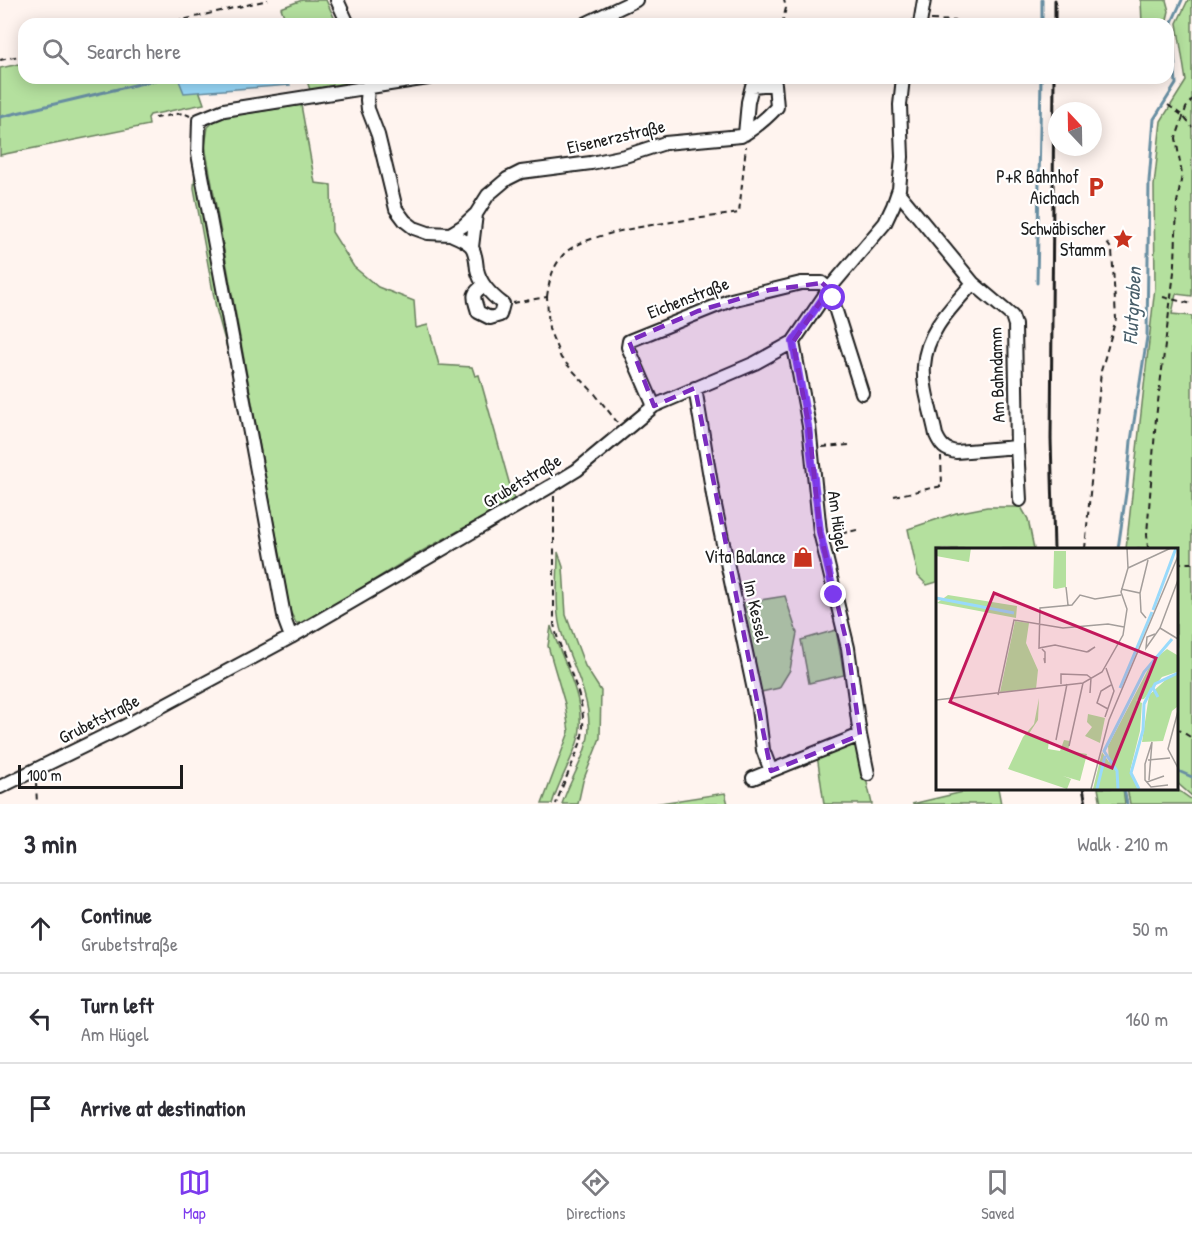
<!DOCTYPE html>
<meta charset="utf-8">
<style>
body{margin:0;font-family:"Patrick Hand",sans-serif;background:#f2f2f3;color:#2b2b33}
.compass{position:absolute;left:1048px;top:102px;width:54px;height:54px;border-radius:50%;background:#fff;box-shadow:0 3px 15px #0003;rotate:338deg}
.scale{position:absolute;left:18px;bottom:15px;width:165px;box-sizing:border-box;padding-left:6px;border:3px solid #1c1c1c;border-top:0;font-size:16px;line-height:21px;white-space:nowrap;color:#1c1c1c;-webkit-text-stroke:4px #fff;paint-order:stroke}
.stop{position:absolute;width:18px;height:18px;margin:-14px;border:4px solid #7c3aed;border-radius:50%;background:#fff}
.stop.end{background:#7c3aed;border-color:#fff;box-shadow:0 2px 6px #0008}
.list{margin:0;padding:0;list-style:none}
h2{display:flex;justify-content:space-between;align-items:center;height:78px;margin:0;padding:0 24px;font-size:26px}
h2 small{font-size:20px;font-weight:400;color:#7c7c81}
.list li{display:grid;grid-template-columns:39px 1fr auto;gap:18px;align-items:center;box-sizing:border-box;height:90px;padding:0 24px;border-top:2px solid #e1e1e2}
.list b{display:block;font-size:22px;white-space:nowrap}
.list p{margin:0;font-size:20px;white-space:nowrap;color:#7c7c81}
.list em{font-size:20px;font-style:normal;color:#7c7c81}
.icon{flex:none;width:33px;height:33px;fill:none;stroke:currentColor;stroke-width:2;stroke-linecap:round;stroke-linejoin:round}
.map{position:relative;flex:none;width:1192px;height:804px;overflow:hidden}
.search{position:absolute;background:#fff;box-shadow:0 3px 15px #0003;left:18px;right:18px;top:18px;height:66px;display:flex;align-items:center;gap:15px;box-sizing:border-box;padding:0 21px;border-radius:18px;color:#7c7c81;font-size:22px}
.sheet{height:348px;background:#fff}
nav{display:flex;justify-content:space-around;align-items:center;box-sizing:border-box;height:84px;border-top:2px solid #e1e1e2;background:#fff;font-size:16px;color:#7c7c81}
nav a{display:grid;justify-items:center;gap:3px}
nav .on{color:#7c3aed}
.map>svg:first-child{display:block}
.green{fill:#b4e09e;stroke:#687e5d;stroke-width:1.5}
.water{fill:#99dafb;stroke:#678ea2;stroke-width:1.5}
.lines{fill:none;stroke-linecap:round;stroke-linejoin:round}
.stream{stroke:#678ea2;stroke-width:3}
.street-casing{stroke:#1c1c1c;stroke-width:16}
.path{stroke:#1c1c1c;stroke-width:2;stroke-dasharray:6 4.5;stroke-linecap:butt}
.street{stroke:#fff;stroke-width:12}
.rail{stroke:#1c1c1c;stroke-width:3}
.route{stroke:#7c3aed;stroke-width:8}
.marked{fill:#7b2cbf;fill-opacity:0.2;stroke:#7b2cbf;stroke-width:4.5;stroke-dasharray:12 8;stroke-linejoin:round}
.labels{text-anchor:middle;stroke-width:4.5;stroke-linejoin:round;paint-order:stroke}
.street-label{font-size:18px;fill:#1c1c1c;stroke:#fff}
.poi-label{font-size:18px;fill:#1c1c1c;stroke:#fff;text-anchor:end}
.water-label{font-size:20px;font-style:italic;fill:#485e6a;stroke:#fff}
.inset-river{fill:none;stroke:#99dafb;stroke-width:3}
.inset-road{fill:none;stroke:#a49e9b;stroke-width:1.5}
.view{fill:#c2185b;fill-opacity:0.15;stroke:#c2185b;stroke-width:3}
.inset-edge{fill:none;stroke:#1c1c1c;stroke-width:3}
</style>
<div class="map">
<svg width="1192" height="804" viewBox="0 0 1192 804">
<rect width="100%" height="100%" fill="#fff4ef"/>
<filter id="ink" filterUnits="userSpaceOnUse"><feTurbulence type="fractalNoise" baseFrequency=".0167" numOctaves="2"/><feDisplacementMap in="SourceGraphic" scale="12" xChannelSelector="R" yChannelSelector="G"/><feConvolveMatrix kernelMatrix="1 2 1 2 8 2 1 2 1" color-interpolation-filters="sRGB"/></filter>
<g filter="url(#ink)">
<path class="green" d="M302,0H326L337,24H287L281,8Z
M1141,0H1166L1169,11L1166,24H1142Z
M1188,0H1192V296L1176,294L1172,314L1192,316V796L1176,782V549H1126L1155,287L1154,186L1161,121L1186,81L1177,23Z
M24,63V78H195L204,104L150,115L148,118L149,125L0,155V68Z
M306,78H356L355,81L310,90Z
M301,105L315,183L331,185L332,232L354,267L378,287L414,301L416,328L428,325L439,365L472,367L475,376L479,375L514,500L415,555L304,623H296L290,611L205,146L208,127L218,118Z
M196,157L235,377L216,308L194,188Z
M987,507H1021L1028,519L1034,549H937V582L927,585L918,576L908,529L956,513Z
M558,552L563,567L566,615L585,666L601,691L600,738L583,781L578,804H562C570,779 589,753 589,726C589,693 572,665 562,634C554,612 558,576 558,552Z
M785,596L797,633L790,670L779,688L761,692L742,603Z
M551,626C562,662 590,704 577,743C570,764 558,783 552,804H542L569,732L565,704L548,646Z
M836,630L844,675L809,683L801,640Z
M857,740L872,804H824L817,755Z
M980,788H998L1001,804H912Z
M1098,788H1123L1125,804H1101Z
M1127,788H1175L1192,800V804H1130Z
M725,793L728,804H654Z"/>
<path class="water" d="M178,78H288L290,85L184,93Z"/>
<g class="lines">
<path class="stream" d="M1042,24V0
M0,117L164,78
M1037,283L1041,78
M1118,549L1127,486L1131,441L1147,337L1149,181L1154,119L1176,84L1172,22L1182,0
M1176,770L1192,777
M1124,788L1127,804"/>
<g class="street-casing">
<path id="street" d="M337,0L348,24
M585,24L636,0
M920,24L924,0
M369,78L367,100L368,109L378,135L396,209L405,221L414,228L428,233L450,234L463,226L476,214L488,195L507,179L521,172L591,163L625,156L665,143L741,136C755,128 766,119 777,107L775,84L752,86L748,102L745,134
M898,192L973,283L1012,316L1015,325L1017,447L1020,500
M450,234C457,237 466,240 471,246C476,252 476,262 477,269C480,284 491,295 503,304L500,315L490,318L478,312C474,297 470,295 484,285
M472,247L476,214
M973,283C952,307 926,331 924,366C922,386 932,414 936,435C941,446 945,450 956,452L1017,447
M793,342L809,426L820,532L848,648L860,735L868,774
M695,388L714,501L758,709L763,750L771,771
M654,406L628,347L629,341L731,300L801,283H822L829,289L862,393
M291,637L285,621L198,154L199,120L224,110L428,78
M753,778L860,735
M0,787L123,727L291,637L551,486L577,470L654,406L755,363L793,342L829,289L885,223L893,206L899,189L902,157L900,105L903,78"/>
</g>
<path class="path" d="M931,20L958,21
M165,24L268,0
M782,24L786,8L784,0
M0,60L24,55
M1168,105L1183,116L1192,127
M155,118L183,113L190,116
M654,122L660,133
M547,297C549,281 552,268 563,255C586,228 701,219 739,213L746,146
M1163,297L1192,304
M513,303L547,297L549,329L561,358L595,394L617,422
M822,447L849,445
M554,496V624C562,664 593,702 580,744C573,764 563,783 556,804
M894,496L942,486L941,457
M831,536L861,529
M1085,549L1101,371L1116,319L1112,250L1105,240
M1148,549L1147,534L1156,418L1175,264L1177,203L1182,175L1176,138L1186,108L1192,99
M1176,563H1192
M1176,728L1192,738
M36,783L37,804"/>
<use href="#street" class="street"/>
<path class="rail" d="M1055,24V0
M1054,549L1051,439L1054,78
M1083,788L1086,804"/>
</g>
</g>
<g class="lines" filter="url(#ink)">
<path class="route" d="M833,298L829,289L793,342L808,426L820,532L834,595"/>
</g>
<path class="marked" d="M822,283L829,289L793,342L809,426L820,532L848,648L860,735L771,771L695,388L654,406L629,341L698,311L769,290Z"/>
<defs>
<g id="parking-bare" transform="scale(1.62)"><path d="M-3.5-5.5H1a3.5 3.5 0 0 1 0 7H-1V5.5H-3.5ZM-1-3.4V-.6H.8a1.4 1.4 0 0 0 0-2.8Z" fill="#c8321e" stroke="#fff" stroke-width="2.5" paint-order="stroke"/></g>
<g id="sight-bare" transform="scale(1.62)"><path d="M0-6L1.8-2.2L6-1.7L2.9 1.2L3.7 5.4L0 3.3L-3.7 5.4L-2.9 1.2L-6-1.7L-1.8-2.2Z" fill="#c8321e" stroke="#fff" stroke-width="2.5" paint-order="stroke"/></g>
<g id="shop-bare" transform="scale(1.62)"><path d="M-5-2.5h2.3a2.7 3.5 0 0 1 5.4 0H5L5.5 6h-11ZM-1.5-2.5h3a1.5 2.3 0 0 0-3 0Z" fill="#c8321e" stroke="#fff" stroke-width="2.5" paint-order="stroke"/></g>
</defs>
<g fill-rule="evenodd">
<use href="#parking-bare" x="1096" y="187"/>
<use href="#sight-bare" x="1123" y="239"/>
<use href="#shop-bare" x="803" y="557"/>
</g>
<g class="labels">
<g class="street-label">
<text transform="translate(616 137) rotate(-13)" y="6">Eisenerzstraße</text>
<text transform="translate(688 298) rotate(-21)" y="6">Eichenstraße</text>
<text transform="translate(997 375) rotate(-92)" y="6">Am Bahndamm</text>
<text transform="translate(522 481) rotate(-31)" y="6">Grubetstraße</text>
<text transform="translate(838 521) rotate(82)" y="6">Am Hügel</text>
<text transform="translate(756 611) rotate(78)" y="6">Im Kessel</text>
<text transform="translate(99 719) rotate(-27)" y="6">Grubetstraße</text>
</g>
<g class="poi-label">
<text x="1079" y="183">P+R Bahnhof<tspan x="1079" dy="21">Aichach</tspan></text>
<text x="1106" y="235">Schwäbischer<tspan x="1106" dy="21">Stamm</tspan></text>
<text x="786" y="563">Vita Balance</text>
</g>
<g class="water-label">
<text transform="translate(1132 306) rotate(-87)" y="7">Flutgraben</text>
</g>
</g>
<g transform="translate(936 548)">
<rect width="242" height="242" fill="#fff4ef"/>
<path d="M0,0H35L33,14L0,8ZM118,3H130V39L120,41L117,40ZM12,47L81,58L80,70L1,55ZM79,73L93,75L90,95L102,122L100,141L64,144ZM231,101L241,107V124L226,129L208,151L200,152L206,155L204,183L194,223L202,241H157L166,204L173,214L172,198L217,112ZM235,127H241V159L236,163L227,193L206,194L213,147ZM103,150L102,172L92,187L113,192L112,201L124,203L128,192L134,193L132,203L151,206L144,233L127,228L135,231L131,241L72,221L87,189L98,176ZM152,166L169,170L164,195L149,188L156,179L151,174Z" fill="#b4e09e"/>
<path class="inset-river" d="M0,50L78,65M217,62L240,0M184,140L216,64M222,149L217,140L219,136L242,125M161,241L169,208M182,241L181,223L168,203L208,124L236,91M203,241L195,225L207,182L208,156L216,140"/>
<path class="inset-road" d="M191,0L192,20M192,20L235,0M130,39L132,57M185,41L204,45L212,12M204,45L205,64L210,70M224,80L242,91M219,86L211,89L210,100L224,80L242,32M106,101L109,104V115L108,110M152,104L159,99L151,104L119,97L103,100L104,60L136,57L144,47L159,51L185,47M125,136V126L151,127L155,130L154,145M62,147L78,72L127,80L172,76L188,79M0,152L147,135L166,124L187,87L191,61L185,44L192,20M172,161L161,155L165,143L175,137M242,163L232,201L242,220M169,169L178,143L170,120M120,192L131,136M133,198L147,135M212,212L234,210M213,232L216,194L209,216V232L215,239L232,237M211,234L228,228M155,241L173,172L242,8"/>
<path class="view" d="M58,45L220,110L176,220L14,154Z"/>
<rect width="242" height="242" class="inset-edge"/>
</g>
</svg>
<svg class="compass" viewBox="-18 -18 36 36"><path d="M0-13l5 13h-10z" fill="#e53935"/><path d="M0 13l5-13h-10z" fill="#7c7c81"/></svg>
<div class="scale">100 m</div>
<div class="stop" style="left:833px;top:298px"></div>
<div class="stop end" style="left:834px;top:595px"></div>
<div class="search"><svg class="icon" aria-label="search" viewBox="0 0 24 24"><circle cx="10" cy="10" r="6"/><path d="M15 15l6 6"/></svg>Search here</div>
</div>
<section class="sheet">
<h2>3 min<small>Walk · 210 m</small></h2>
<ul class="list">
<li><svg class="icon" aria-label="ahead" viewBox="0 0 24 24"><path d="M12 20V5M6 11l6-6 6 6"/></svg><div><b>Continue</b><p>Grubetstraße</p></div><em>50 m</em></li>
<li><svg class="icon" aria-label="left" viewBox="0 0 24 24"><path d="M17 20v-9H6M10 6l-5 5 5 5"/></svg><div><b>Turn left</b><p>Am Hügel</p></div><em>160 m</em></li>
<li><svg class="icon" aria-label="arrive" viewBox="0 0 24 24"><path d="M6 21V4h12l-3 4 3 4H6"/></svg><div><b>Arrive at destination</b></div></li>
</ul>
</section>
<nav>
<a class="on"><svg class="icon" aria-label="map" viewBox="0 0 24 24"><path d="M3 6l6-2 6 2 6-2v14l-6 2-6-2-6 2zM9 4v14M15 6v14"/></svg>Map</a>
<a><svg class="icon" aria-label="directions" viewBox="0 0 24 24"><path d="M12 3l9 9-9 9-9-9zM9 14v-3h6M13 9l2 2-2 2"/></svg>Directions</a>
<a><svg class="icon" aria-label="saved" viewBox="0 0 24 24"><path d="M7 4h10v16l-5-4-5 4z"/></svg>Saved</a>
</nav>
